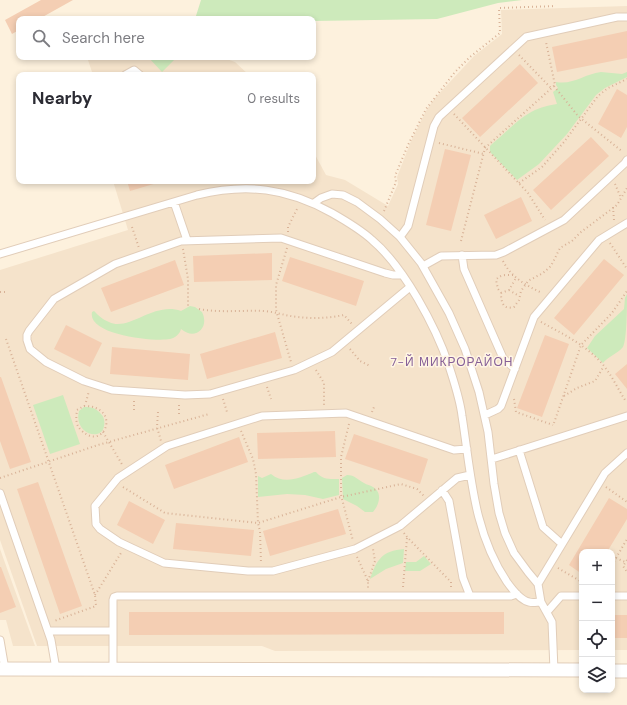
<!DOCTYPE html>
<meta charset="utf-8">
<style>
body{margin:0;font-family:"DM Sans",sans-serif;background:#f7f7f7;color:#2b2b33}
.controls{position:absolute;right:12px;bottom:12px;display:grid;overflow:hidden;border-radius:8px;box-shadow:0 2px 6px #0003}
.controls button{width:36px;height:36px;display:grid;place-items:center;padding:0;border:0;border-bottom:1px solid #e1e1e2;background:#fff;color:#2b2b33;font:20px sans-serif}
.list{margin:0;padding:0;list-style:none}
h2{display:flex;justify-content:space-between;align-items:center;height:52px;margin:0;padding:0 16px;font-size:17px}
h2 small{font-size:13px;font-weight:400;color:#7c7c81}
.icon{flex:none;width:22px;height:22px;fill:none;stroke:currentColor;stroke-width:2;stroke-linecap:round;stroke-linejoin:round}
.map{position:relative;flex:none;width:627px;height:705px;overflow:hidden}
.search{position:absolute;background:#fff;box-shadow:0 2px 6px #0003;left:16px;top:16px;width:300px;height:44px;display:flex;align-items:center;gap:10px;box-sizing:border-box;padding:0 14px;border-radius:8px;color:#7c7c81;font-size:15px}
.panel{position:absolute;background:#fff;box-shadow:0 2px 6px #0003;left:16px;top:72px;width:300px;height:112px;border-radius:8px}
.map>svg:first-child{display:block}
.residential{fill:#f5e3cb}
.green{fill:#cdeabb}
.building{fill:#f4ceb3}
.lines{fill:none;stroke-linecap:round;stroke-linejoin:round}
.service-casing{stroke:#e1cdb9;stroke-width:9}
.minor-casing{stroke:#e1cdb9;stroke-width:15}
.path{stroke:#d8b297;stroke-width:2;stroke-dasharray:1 3;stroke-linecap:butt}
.service{stroke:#fff;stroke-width:7}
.minor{stroke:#fff;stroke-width:13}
.labels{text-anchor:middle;stroke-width:3;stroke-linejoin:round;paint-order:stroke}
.neighbourhood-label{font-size:12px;letter-spacing:1px;fill:#866097;stroke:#fff5e4}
</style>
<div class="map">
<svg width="627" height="705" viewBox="0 0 627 705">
<rect width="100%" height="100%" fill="#fdf1dd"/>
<path class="residential" d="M627,6V650H612V552H582V650L275,651L262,646H37L0,540V270L128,230L113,181H313V151L326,175L345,180L388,206L398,184L397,177L411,141L427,109L436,97L474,56L502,34L501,10Z
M87,57H221L235,62L249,75H93Z
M0,549L35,646H13L6,620H0Z"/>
<path class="green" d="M201,0H522L498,3L437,19L313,21V19H195Z
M148,57H176V58L162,72Z
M601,72L622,74L627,72V77L605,88L596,95L567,134L539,164L517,180L490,152V146L492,144C515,125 526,108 557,104L553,92L558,88L556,85V82C574,85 584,74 601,72Z
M627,294C627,306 627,339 623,347C617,354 609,356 603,363L587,348L595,336L624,309L625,298Z
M190,306L195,307L202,312C210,328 195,341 181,329C180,334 175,338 170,339C155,342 87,335 92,312L94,311C98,315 103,320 109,322C129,332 154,301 181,311Z
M63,395L80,444L50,454L33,405Z
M84,407C92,407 96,408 101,414C104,417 105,421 104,426C102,442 73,434 79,411Z
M314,472H316C323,480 329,479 339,479V495L323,499L305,495L287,494L258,497V476L262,478L271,474C284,485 300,478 314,472Z
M347,475C355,475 358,480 364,483C367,485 370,485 373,487C383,493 379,505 373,512H365L357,506L343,499L342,478Z
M404,549L403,563L386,569L370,579C377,559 382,551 404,549Z
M424,556L431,564L420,571H405L406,562H416Z"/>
<path class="building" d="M41,0H73L39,19H19V30L12,34L5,20Z
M627,31V58L557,72L552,47Z
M520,64L538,83L480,137L462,118Z
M617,89L627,95V127L621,138L598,124Z
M591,137L609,156L551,210L533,190Z
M445,149L471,155L451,231L426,225Z
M127,181H157V183L130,191Z
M521,197L532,221L496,239L484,215Z
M272,253V280L194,282L193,256Z
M290,257L364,281L356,306L282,281Z
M604,259L624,275L574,335L554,318Z
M175,260L184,285L111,312L101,288Z
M66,325L102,343L90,367L54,349Z
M275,332L282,358L207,379L200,354Z
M545,335L569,344L542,417L517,408Z
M112,347L190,354L188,380L110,374Z
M627,364V389L615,374Z
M0,377H1L31,462L10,469L0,441Z
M335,431L336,457L258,459L257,433Z
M354,434L428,459L420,484L345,459Z
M239,437L248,462L174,489L165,465Z
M38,482L82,606L60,614L17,489Z
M609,498L627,509V519L607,552H582V574L569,565Z
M129,501L165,520L153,544L117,525Z
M338,509L346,534L270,556L263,531Z
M176,523L254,530L251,556L173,549Z
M0,567H1L16,607L0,613Z
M129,612H504V634L129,635Z
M612,615H627V638H612Z"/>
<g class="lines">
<g class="service-casing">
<path id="service" d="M125,75L134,70L140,75
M174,202L187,240
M314,203L321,198L332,194L343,195L357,202L380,219L400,237L421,263L449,313L465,349L479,392L488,432L494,484L499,513L505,533L514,553L528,572L538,584L541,602L552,622L554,670
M400,237L408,226L434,126L439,117L526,37L617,17H627
M0,254L197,195C247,183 287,188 332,213C346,221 360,229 372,240C404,267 436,327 449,366C454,382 460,399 462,416C471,473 473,532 507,582C512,589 520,600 529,602C533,603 537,602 541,602
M462,255L464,269L503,358L515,369
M423,266L441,256L496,255L504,252L564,220L625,163L627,160
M402,275H393L385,273L281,238L181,241L115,264L54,299L29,331L27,335V340L30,349L46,362L84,381L112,390L185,395L210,394L294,370L332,352L410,287
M485,415L498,409L501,406L534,317L599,240L627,223
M467,449L454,450L346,413L262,416L167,446L118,478L95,506L96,524L100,529L119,542L164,563L248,571H273L355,549L400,526L457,478L470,475
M519,450L543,527L562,544
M492,459L627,416
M442,490L449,501L463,578L470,596
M0,493L51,640L56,669
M538,584L605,473L627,453
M612,596H627
M547,612L561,596H582
M48,631H113
M0,640L5,669
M113,669V600L114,597L117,596H511L517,594"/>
</g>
<g class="minor-casing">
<path id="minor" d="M0,669L582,670
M612,671H627"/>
</g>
<path class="path" d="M519,55L551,88
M554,86L578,116L623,152
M454,114L528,193L545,220
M439,143L484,154
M519,183L542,167L564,142L598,96L608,88L627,79
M615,184L621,198
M613,207L614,220
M384,211L396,182L395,176L408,145L426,109L455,72L470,57L500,33L499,8L556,6
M132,227L139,248
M288,232V227L298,207
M461,241L485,148L555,85L546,42
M610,243L627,269
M287,248L276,285V310L291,362
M183,249L188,279V307
M503,261C511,277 525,285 542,293
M513,275C507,275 500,274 496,280L498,289L501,293C501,302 503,310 514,307L519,300L521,291L528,281L543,273L551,266L560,248L572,241L581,232L617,205L627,188
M509,290L519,296
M0,292H7
M501,293L509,290L516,278
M199,309C221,313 242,310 264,311C276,312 286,316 298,317C313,319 329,318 344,315L352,324
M541,322C563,334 588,346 604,366C612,376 618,389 625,400
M6,339L95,595L96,606L54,621
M350,349L360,361L370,366
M316,370L324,383V405
M267,387L271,399
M564,396L577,388L595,381L604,366
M223,399L227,412
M514,399L516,412L553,425
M86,402L89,391
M84,406C122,406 105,452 82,431C75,425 76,418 77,410Z
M134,410V399
M158,412L157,427L161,441
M372,412L374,407
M179,414V404
M554,423L581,345L612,313L627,291
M349,424L341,457V495L353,541
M241,431L253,459L256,474L258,523L260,531L261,563
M103,432L123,466
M0,478L98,445L209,414
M123,487L165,513L258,523L341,497L401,484L417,489L424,496
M606,487L627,502
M404,533L407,537L451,582V587
M357,557L368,581V588
M616,558L625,562
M627,560L623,566L627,572
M612,565L627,539
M558,568L582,582
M368,581L375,561L373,549
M403,587L407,538
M95,595L121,553"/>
<use href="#service" class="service"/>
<use href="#minor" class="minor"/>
</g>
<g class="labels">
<g class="neighbourhood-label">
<text x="452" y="366">7-Й МИКРОРАЙОН</text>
</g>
</g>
</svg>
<div class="controls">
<button>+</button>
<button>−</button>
<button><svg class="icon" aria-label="locate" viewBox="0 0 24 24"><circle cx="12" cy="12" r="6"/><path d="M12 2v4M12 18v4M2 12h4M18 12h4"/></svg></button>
<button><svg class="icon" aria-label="layers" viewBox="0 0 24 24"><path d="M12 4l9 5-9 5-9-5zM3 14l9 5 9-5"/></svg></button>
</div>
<div class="search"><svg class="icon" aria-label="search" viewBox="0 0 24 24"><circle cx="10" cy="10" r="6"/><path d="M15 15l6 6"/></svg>Search here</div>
<section class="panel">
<h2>Nearby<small>0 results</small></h2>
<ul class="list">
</ul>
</section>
</div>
